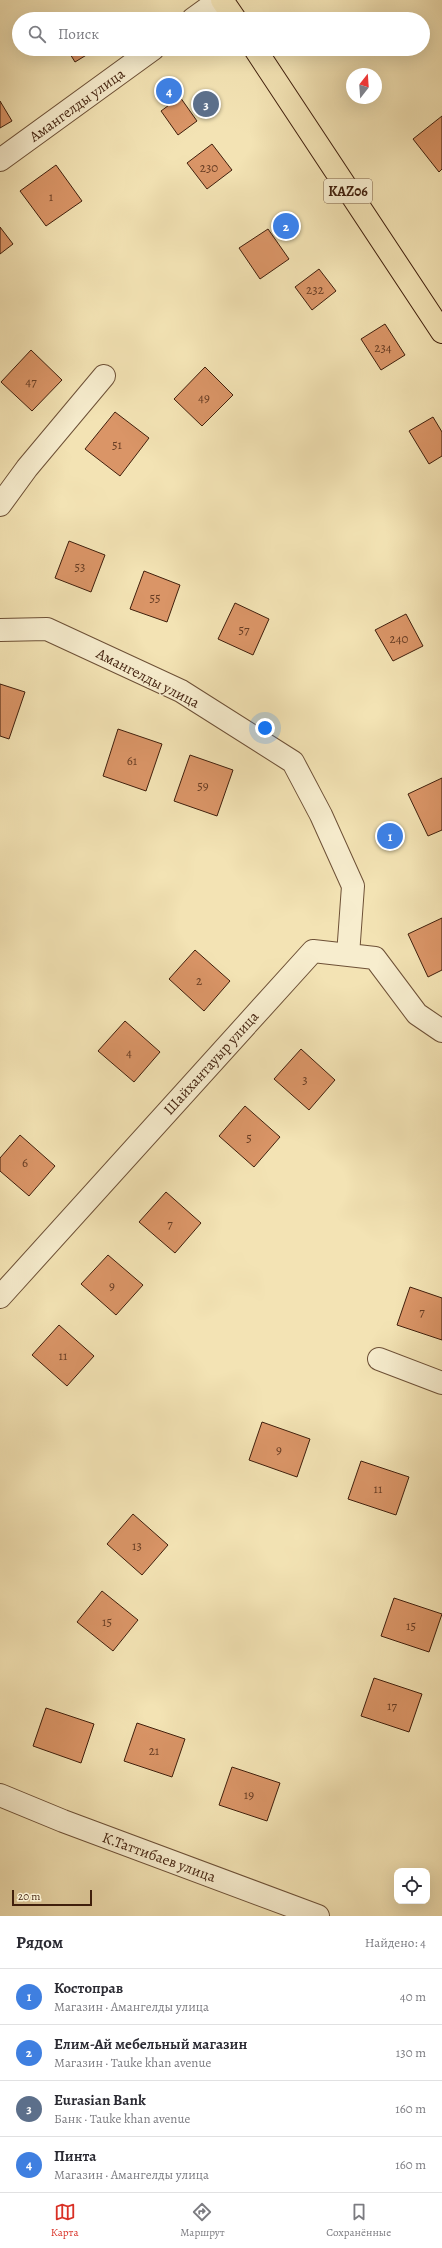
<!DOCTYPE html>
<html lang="ru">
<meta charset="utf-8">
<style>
body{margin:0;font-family:Alegreya,serif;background:#f7f7f7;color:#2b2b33}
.controls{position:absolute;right:12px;bottom:12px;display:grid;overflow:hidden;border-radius:8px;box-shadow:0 4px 16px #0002}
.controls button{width:36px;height:36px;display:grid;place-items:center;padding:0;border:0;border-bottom:1px solid #e1e1e2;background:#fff;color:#2b2b33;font:20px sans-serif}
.compass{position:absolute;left:346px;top:68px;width:36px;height:36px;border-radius:50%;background:#fff;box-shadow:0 4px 16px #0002;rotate:17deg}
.scale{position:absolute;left:12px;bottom:10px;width:80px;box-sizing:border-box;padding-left:4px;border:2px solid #401f0c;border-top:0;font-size:11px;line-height:14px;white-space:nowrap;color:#401f0c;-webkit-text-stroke:3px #f7edce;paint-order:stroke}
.you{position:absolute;left:265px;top:728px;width:14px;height:14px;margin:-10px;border:3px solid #fff;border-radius:50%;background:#1a73e8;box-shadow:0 0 0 6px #1a73e833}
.badge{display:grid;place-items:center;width:26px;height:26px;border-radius:50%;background:#d93025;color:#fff;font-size:13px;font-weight:700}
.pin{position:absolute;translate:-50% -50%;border:2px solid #fff;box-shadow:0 1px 4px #0006}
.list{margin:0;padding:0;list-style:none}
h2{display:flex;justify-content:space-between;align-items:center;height:52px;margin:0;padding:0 16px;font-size:17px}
h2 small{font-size:13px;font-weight:400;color:#7c7c81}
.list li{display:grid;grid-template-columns:26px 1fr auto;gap:12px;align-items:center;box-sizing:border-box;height:56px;padding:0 16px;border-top:1px solid #e1e1e2}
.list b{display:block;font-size:15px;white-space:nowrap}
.list p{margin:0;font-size:13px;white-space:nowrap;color:#7c7c81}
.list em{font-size:13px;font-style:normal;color:#7c7c81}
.icon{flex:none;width:22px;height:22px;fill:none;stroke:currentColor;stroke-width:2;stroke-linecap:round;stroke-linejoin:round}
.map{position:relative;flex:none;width:442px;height:1916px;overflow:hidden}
.search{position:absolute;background:#fff;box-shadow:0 4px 16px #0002;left:12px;right:12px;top:12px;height:44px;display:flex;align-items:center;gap:10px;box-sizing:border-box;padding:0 14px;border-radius:22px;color:#7c7c81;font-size:15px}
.sheet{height:276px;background:#fff}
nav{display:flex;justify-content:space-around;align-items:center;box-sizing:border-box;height:56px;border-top:1px solid #e1e1e2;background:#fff;font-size:11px;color:#7c7c81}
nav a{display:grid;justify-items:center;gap:2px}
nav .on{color:#d93025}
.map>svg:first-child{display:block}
.building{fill:#da9567;stroke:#401f0c}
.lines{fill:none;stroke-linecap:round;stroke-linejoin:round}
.minor-casing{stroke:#6d5036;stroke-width:24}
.major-casing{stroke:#401f0c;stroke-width:24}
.minor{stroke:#f7edce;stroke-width:22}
.major{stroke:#f3e3b4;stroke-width:22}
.labels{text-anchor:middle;stroke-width:3;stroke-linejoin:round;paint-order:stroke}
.number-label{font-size:13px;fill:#663c23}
.shield{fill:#f7edce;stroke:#775d46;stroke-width:1}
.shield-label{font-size:14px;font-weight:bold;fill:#401f0c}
.street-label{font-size:15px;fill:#401f0c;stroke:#f7edce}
</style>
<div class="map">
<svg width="442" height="1916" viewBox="0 0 442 1916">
<rect width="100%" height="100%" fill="#f3e3b4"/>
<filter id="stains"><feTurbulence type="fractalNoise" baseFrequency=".005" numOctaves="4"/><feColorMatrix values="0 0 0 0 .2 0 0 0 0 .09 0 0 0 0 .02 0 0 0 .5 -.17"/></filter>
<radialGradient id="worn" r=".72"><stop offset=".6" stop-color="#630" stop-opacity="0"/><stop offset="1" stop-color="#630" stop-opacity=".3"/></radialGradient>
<path class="building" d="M67,49H92L93,51L75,62Z
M180,97L197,121L178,135L161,111Z
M0,101L12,121L0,128Z
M442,116V169L439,172L413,139Z
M212,144L232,170L207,189L187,163Z
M56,165L82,201L46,226L20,191Z
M0,227L13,244L0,254Z
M268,229L289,259L260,279L239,248Z
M319,269L336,291L312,310L295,287Z
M385,324L405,355L381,370L361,339Z
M31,350L62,380L32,411L1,382Z
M205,367L233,395L202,426L174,399Z
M115,412L149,438L120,476L85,449Z
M433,417L442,432V456L429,464L409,431Z
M69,541L105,555L91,592L55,578Z
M144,571L180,585L167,622L130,609Z
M235,603L269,619L253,655L218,639Z
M406,614L423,646L393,661L375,630Z
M0,684L25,692L9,739L0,736Z
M118,729L162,744L146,791L103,776Z
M190,755L233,770L217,816L174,801Z
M442,778V830L428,836L408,794Z
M442,918V970L428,977L408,934Z
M195,950L230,981L204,1011L169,979Z
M125,1021L160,1052L134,1082L98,1051Z
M301,1049L335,1080L309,1110L274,1079Z
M245,1106L280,1137L254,1167L219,1136Z
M20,1135L55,1166L29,1196L0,1171V1158Z
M166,1192L201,1223L175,1253L139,1222Z
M108,1255L143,1285L116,1315L81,1284Z
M410,1287L442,1298V1340L397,1325Z
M59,1325L94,1356L67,1386L32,1355Z
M262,1422L310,1439L297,1477L249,1460Z
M361,1461L409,1477L396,1515L348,1499Z
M133,1514L168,1545L142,1575L107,1544Z
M102,1591L138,1620L113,1651L77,1622Z
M394,1598L442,1614L429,1652L381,1636Z
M374,1678L422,1694L409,1732L361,1716Z
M46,1708L94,1724L81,1763L33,1746Z
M137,1723L185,1739L172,1777L124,1761Z
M232,1767L280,1783L267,1821L219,1805Z"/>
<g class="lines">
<g class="minor-casing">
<path id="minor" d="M193,19L219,0
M0,160L153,49
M0,505L27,468L104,376
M0,630L47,629L181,691L293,762L321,815L353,886L348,955
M0,1297L313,951L375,958L417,1014L442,1031
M379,1359L442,1383
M0,1795L63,1821L318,1916"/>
</g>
<g class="major-casing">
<path id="major" d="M222,0L235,19
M255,49L442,332"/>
</g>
<use href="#minor" class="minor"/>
<use href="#major" class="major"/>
</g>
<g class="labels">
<g class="number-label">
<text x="209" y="172">230</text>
<text x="51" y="201">1</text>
<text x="315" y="294">232</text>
<text x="383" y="352">234</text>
<text x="31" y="386">47</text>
<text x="204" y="402">49</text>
<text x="117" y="449">51</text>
<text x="80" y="571">53</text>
<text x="155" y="602">55</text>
<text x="244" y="634">57</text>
<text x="399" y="643">240</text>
<text x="132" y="765">61</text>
<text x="203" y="790">59</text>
<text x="199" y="985">2</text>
<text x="129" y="1057">4</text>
<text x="305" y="1084">3</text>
<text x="249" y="1142">5</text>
<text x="25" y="1167">6</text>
<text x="170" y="1228">7</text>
<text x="112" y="1290">9</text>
<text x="422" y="1316">7</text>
<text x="63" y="1360">11</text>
<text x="279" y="1454">9</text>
<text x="378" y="1493">11</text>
<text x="137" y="1550">13</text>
<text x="107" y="1626">15</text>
<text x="411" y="1630">15</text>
<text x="392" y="1710">17</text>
<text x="154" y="1755">21</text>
<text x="249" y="1799">19</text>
</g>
<rect class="shield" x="324" y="179" width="48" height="24" rx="3"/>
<g class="shield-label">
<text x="348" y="196">KАZ06</text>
</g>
<g class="street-label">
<text transform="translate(77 105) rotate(-36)" y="5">Амангелды улица</text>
<text transform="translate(148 678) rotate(27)" y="5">Амангелды улица</text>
<text transform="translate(211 1063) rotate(-48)" y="5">Шайхантауыр улица</text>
<text transform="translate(159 1857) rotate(20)" y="5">К.Таттибаев улица</text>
</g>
</g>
<rect width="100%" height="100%" filter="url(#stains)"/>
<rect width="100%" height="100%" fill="url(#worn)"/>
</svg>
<div class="controls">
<button><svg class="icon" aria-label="locate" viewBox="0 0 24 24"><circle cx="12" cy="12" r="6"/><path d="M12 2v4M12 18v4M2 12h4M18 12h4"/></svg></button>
</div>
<svg class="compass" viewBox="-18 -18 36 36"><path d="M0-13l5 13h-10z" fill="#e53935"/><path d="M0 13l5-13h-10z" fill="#7c7c81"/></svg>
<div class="scale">20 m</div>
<div class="you"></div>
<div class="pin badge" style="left:390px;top:836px;background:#3f7fe0">1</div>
<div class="pin badge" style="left:286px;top:226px;background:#3f7fe0">2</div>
<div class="pin badge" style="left:206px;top:104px;background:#5c6f8a">3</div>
<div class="pin badge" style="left:169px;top:91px;background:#3f7fe0">4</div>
<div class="search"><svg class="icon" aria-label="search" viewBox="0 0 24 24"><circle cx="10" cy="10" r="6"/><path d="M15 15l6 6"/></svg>Поиск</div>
</div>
<section class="sheet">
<h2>Рядом<small>Найдено: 4</small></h2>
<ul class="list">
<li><span class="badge" style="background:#3f7fe0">1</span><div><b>Костоправ</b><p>Магазин · Амангелды улица</p></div><em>40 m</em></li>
<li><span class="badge" style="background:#3f7fe0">2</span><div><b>Елим-Ай мебельный магазин</b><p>Магазин · Tauke khan avenue</p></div><em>130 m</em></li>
<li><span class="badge" style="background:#5c6f8a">3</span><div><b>Eurasian Bank</b><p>Банк · Tauke khan avenue</p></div><em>160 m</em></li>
<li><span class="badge" style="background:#3f7fe0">4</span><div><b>Пинта</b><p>Магазин · Амангелды улица</p></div><em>160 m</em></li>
</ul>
</section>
<nav>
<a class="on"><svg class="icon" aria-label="map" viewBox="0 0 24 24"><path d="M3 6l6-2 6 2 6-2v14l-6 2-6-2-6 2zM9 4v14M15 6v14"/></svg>Карта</a>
<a><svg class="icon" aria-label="directions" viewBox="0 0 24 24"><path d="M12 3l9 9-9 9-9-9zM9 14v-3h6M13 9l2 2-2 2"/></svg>Маршрут</a>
<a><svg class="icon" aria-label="saved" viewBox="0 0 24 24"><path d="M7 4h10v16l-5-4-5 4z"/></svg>Сохранённые</a>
</nav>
